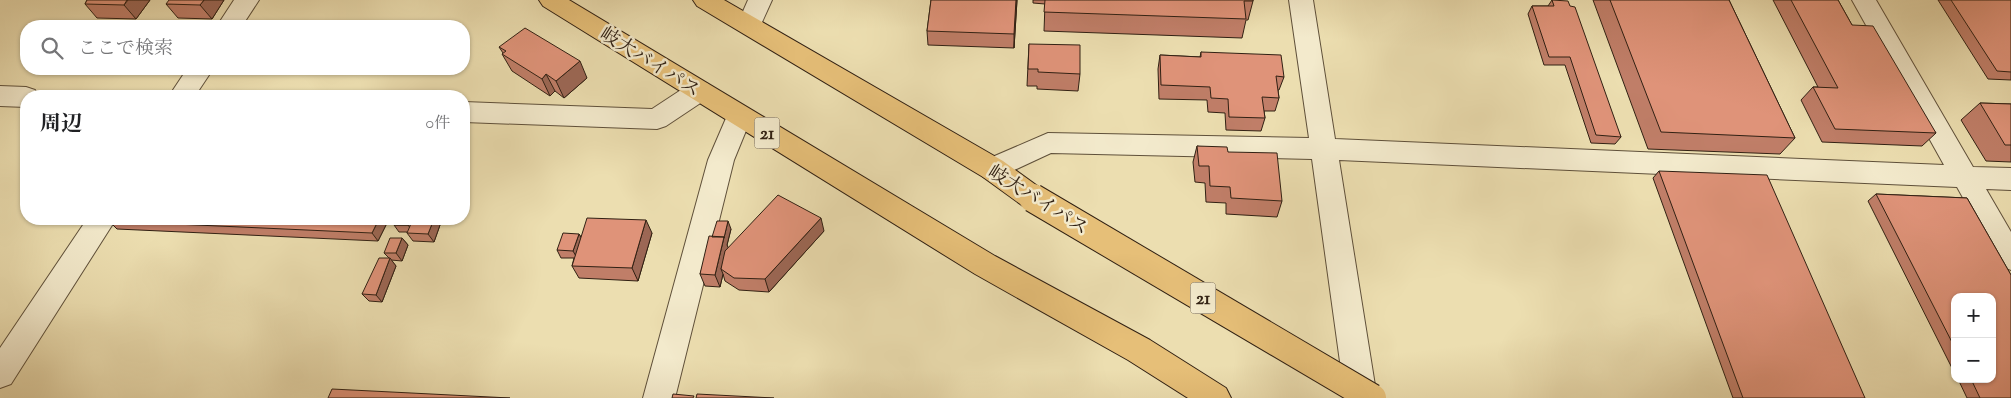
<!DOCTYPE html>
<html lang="ja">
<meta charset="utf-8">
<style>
body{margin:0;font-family:"Sorts Mill Goudy","Noto Serif JP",serif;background:#f2f2f2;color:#202124}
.controls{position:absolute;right:15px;bottom:15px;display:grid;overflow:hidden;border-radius:10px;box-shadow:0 1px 4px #0004}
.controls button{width:45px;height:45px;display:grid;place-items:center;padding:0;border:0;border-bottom:1px solid #e0e0e0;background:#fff;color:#202124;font:25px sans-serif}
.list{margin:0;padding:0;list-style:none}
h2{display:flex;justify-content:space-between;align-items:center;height:65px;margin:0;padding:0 20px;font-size:21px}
h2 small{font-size:16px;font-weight:400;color:#757577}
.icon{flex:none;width:28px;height:28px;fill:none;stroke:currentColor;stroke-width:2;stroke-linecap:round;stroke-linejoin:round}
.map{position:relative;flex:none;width:2011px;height:398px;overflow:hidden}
.search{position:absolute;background:#fff;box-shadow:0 1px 4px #0004;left:20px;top:20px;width:450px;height:55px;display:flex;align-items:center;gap:12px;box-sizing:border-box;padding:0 18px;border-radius:20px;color:#757577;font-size:19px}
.panel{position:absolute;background:#fff;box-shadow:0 1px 4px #0004;left:20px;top:90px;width:450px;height:135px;border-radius:20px}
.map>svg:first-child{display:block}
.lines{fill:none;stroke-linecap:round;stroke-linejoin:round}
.street-casing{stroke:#5f503a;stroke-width:2}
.highway-casing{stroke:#302013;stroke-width:2}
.street{fill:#f3eacc;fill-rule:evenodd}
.highway{fill:#e6bf78;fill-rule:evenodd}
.highway-bridge-casing{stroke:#302013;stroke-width:30;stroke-linecap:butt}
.highway-bridge{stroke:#e6bf78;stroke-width:28}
.wall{fill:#c07e68;stroke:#302013}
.shaded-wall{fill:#9c6755;stroke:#302013}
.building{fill:#df9379;stroke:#302013}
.labels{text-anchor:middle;stroke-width:5;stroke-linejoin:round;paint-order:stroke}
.shield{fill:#f3eacc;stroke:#6a5d4a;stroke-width:1}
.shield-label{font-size:18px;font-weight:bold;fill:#302013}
.street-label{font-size:19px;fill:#302013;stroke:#f3eacc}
</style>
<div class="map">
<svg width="2011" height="398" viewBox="0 0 2011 398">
<rect width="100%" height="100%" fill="#ecdeb0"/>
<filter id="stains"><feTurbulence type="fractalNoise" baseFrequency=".004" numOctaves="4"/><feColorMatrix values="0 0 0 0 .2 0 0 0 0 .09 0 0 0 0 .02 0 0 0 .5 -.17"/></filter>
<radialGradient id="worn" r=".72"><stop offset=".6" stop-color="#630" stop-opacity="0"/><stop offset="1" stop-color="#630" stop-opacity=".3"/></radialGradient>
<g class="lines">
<g class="street-casing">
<path id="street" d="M234,0H259L242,26H217Z
M748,0H772L758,31L749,34L740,31L737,25Z
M1289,0H1313L1335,139L1944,165L1852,0H1876L1973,167L2011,168V190L1986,189L2011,232V270L2001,266L1957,187L1339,160L1377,398H1345L1312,159L1051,153L993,180L983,177L980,169L983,161L1048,133L1309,138Z
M187,69H213L195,96H169Z
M699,81L708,84L712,91L708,98L666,126L657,129L464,122V102L652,109L690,84Z
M0,86L26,87L35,90L38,96H26V107L0,106Z
M739,106L748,109L752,116L734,160L675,398H643L708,160L730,109Z
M87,219H116L11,384L0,388V348Z"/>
</g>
<g class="highway-casing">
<path id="highway" d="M539,0H569L995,256L1150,340L1226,388L1231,398H1188L1128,360L975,274L543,6Z
M693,0H724L1003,161L1043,190L1047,198L1043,206L1033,209L1023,206L983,177L697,6Z"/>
</g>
<use href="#street" class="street"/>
<use href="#highway" class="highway"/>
<g class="highway-bridge-casing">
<path id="highway-bridge" d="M1033,198L1372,398"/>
</g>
<use href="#highway-bridge" class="highway-bridge"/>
</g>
<path class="wall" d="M87,0H150L136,19L97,18L85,4Z
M224,0L212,19L178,18L166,4Z
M931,0H1017L1014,48L928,45L927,31Z
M1033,0H1253V1L1248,20H1246L1242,38L1044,31L1045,4L1033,3Z
M1552,0L1621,137L1615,144L1591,143L1565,65H1544L1528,14L1532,6H1548Z
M1593,0H1729L1795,138L1780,154L1648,149Z
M1773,0H1838L1852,25L1936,133L1922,146L1822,142L1801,100L1813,87H1818Z
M1938,0H2011V80L1988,79Z
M1029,44L1080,74L1078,91L1037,89V86H1027Z
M499,47L587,78L564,98L555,91L550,96L512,71L502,54L503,53Z
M1201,52L1284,77L1279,90H1278L1279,98L1275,111H1264L1265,118L1261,131L1226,130L1225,113L1208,112L1207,100L1159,99L1158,69L1160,55L1200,57Z
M1980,103L2011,104V162L1986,161L1961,120Z
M1197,146L1228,152L1282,201L1277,217L1226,214V203L1206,202L1205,183L1195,182L1193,162Z
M1659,171L1865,398H1733L1653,178Z
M1876,194L1967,198L2011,275V398H1967L1958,379H1992V297H1955V374L1868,201Z
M389,219L378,241L117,229L109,221Z
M394,225H440L434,242L413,241L407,233V232H399Z
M731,229L727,245L728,248L824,231L769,292L739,290L725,281L723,274L720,287L705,286L700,274L712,237Z
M652,233L638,281L579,278L572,266L574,258H561L557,250L579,234L581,237Z
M402,238L408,245L402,261L391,260L396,266L382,302L369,301L362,294L389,258L384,253Z"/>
<path class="shaded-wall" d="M128,0H150L136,19L124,5Z
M204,0H224L212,19L200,5Z
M1016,0H1017L1014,48V34Z
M580,61L587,78L564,98L556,81Z
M546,74L555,91L550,96L542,79Z
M821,218L824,231L769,292L765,279Z
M379,219H389L378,241L372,233Z
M411,219H414V233L408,225Z
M434,219L440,225L434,242L428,234Z
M646,220L652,233L638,281L632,268Z
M728,221L731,229L727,245L729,249L721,269L723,274L720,287L715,275Z
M579,234L583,241L577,258L573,251Z
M402,238L408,245L402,261L396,253Z
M390,258L396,266L382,302L376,295Z"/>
<path class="building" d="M87,0H127L124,5L85,4Z
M169,0H204L200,5L166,4Z
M931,0H1016L1014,34L927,31Z
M1045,0H1253V1H1244L1246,19L1044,12Z
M1552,0L1568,1L1570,6L1575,7L1621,137L1596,135L1570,57H1549L1532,6H1554Z
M1610,0H1729L1795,138L1661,132Z
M1791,0H1838L1852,25L1873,26L1936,133L1835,129L1813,87L1838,88Z
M1951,0H2011V72L1997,71Z
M525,28L580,61L556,81L546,74L542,79L502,54L506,51L499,47Z
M1029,44L1080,45V74L1038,72V69H1028Z
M1201,52L1281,55L1284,77L1276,76L1279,98L1262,97L1265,118L1229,117L1228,99L1211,98L1210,87L1161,85L1160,55L1201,57Z
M1980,103L2011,104V145H2005Z
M1197,146L1227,147L1228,152L1277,153L1282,201L1231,198L1230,187L1210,186L1209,166H1199Z
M1659,171L1767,175L1865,398H1743Z
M1876,194L1967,198L2011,275V398H1980L1971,379H1992V297H1955V348Z
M778,195L821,218L765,279L734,278L721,269L725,251Z
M587,218L646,220L632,268L572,266Z
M111,219H379L372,233L109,221Z
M396,219H411L408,225H394Z
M413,219H434L428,234L407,233Z
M717,221H728L724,238V237H712Z
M563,233L579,234L573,251L557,250Z
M709,236L724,237L715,275L700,274Z
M390,238H402L396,253H384Z
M379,258H390L376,295L362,294Z
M332,389L510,398H328Z
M673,394L694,396L693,398H672Z
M697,394L774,398H696Z"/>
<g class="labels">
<g class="shield">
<rect x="754.5" y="117.5" width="25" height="31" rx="4"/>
<rect x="1190.5" y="282.5" width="25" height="31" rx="4"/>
</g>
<g class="shield-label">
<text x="767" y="139">21</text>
<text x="1203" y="304">21</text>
</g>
<g class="street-label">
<text transform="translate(651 61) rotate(32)" y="7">岐大バイパス</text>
<text transform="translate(1039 199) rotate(32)" y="7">岐大バイパス</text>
</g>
</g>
<rect width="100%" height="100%" filter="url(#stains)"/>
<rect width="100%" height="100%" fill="url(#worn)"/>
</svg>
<div class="controls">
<button>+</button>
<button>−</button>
</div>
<div class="search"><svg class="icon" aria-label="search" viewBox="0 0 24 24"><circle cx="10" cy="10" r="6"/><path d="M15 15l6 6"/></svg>ここで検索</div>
<section class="panel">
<h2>周辺<small>0件</small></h2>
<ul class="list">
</ul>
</section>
</div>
